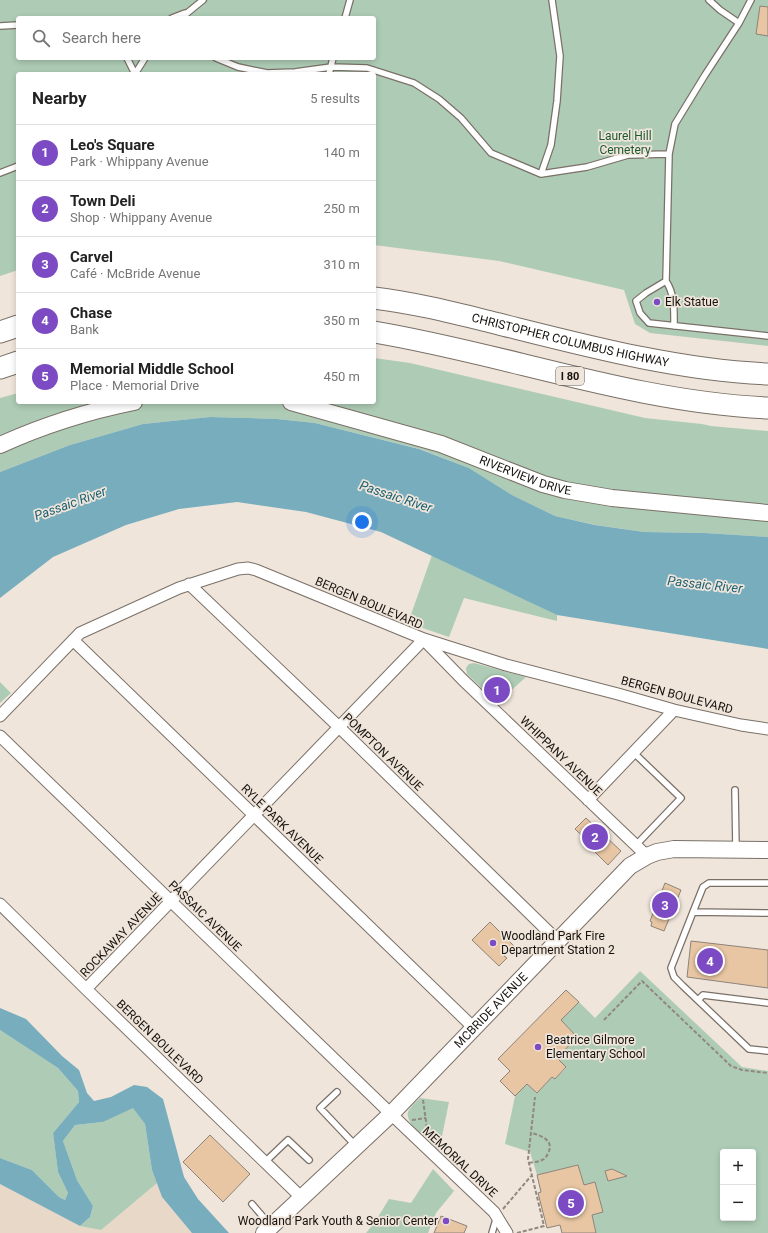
<!DOCTYPE html>
<meta charset="utf-8">
<style>
body{margin:0;font-family:Roboto,sans-serif;background:#f2f2f2;color:#222}
.controls{position:absolute;right:12px;bottom:12px;display:grid;overflow:hidden;border-radius:4px;box-shadow:0 2px 6px #0003}
.controls button{width:36px;height:36px;display:grid;place-items:center;padding:0;border:0;border-bottom:1px solid #e0e0e0;background:#fff;color:#222;font:20px sans-serif}
.you{position:absolute;left:362px;top:522px;width:14px;height:14px;margin:-10px;border:3px solid #fff;border-radius:50%;background:#1a73e8;box-shadow:0 0 0 6px #1a73e833}
.badge{display:grid;place-items:center;width:26px;height:26px;border-radius:50%;background:#7c4bc3;color:#fff;font-size:13px;font-weight:700}
.pin{position:absolute;translate:-50% -50%;border:2px solid #fff;box-shadow:0 1px 4px #0006}
.list{margin:0;padding:0;list-style:none}
h2{display:flex;justify-content:space-between;align-items:center;height:52px;margin:0;padding:0 16px;font-size:17px}
h2 small{font-size:13px;font-weight:400;color:#767676}
.list li{display:grid;grid-template-columns:26px 1fr auto;gap:12px;align-items:center;box-sizing:border-box;height:56px;padding:0 16px;border-top:1px solid #e0e0e0}
.list b{display:block;font-size:15px;white-space:nowrap}
.list p{margin:0;font-size:13px;white-space:nowrap;color:#767676}
.list em{font-size:13px;font-style:normal;color:#767676}
.icon{flex:none;width:22px;height:22px;fill:none;stroke:currentColor;stroke-width:2;stroke-linecap:round;stroke-linejoin:round}
.map{position:relative;flex:none;width:768px;height:1233px;overflow:hidden}
.search{position:absolute;background:#fff;box-shadow:0 2px 6px #0003;left:16px;top:16px;width:360px;height:44px;display:flex;align-items:center;gap:10px;box-sizing:border-box;padding:0 14px;border-radius:4px;color:#767676;font-size:15px}
.panel{position:absolute;background:#fff;box-shadow:0 2px 6px #0003;left:16px;top:72px;width:360px;height:332px;border-radius:4px}
.map>svg:first-child{display:block}
.built{fill:#e8d8c8}
.green{fill:#aeccb5;fill-rule:evenodd}
.water{fill:#77adbd}
.building{fill:#e8c6a3;stroke:#8d837a}
.lines{fill:none;stroke-linecap:round;stroke-linejoin:round}
.lane-casing{stroke:#7a7067;stroke-width:8}
.street-casing{stroke:#7a7067;stroke-width:13}
.secondary-casing{stroke:#7a7067;stroke-width:18}
.highway-casing{stroke:#7a7067;stroke-width:23}
.path{stroke:#908881;stroke-width:2;stroke-dasharray:4 2;stroke-linecap:butt}
.lane{stroke:#fff;stroke-width:5.5}
.street{stroke:#fff;stroke-width:11}
.secondary{stroke:#fff;stroke-width:16}
.highway{stroke:#fff;stroke-width:21}
.poi-dot{fill:#7c4bc3;stroke:#f0e5db;stroke-width:1.5}
.labels{text-anchor:middle;stroke-width:3.5;stroke-linejoin:round;paint-order:stroke}
.shield{fill:#f0e5db;stroke:#57514c;stroke-width:1}
.shield-label{font-size:11px;font-weight:bold;fill:#15120e}
.park-label{font-size:12px;fill:#1b5931;stroke:#f0e5db}
.poi-label{font-size:12px;fill:#15120e;stroke:#f0e5db;text-anchor:start}
.street-label{font-size:12px;fill:#15120e;stroke:#f0e5db}
.water-label{font-size:13px;font-style:italic;fill:#1b6173;stroke:#f0e5db}
</style>
<div class="map">
<svg width="768" height="1233" viewBox="0 0 768 1233">
<rect width="100%" height="100%" fill="#f0e5db"/>
<path class="built" d="M157,1183L162,1197L192,1233H0V1184L80,1226L101,1230Z"/>
<path class="green" d="M0,0H768V346L650,333L635,324L624,290L499,261L374,245V74H18V270L0,276ZM18,18H374V58H18Z
M374,358L410,363L645,418L702,424L711,426L768,431V537L705,533L644,532L596,525L555,516L512,495L469,468L420,449L315,423L277,419L210,417L143,424L70,445L0,472V398L18,393V402H374Z
M432,555L557,615V621L464,598L449,637L408,623Z
M474,663L526,677L497,703L467,674L466,668L469,664Z
M0,682L11,693L0,703Z
M640,971L742,1067L768,1071V1233H596L592,1215L603,1212L595,1183L584,1185L578,1165L537,1175L530,1152L505,1144L515,1096L527,1084L537,1093L552,1077L555,1079L566,1068L557,1058L577,1037L561,1020L579,1002L595,1018ZM723,1152H753V1218H723Z
M0,1030L58,1068L78,1091L79,1102L53,1133L58,1172L68,1193L65,1200L59,1197L32,1170L0,1158Z
M420,1098L449,1102L439,1151C431,1143 401,1122 409,1110C412,1105 417,1101 420,1098Z
M133,1107L145,1124L152,1170L157,1183L101,1230L80,1226L90,1217L93,1206L77,1180L63,1141L75,1125L103,1122Z
M433,1169L454,1191L436,1213L428,1233H366L375,1222L389,1199L411,1203Z"/>
<path class="water" d="M210,417L277,419L315,423L419,449L469,468L512,495L555,516L595,525L644,532L705,533L768,537V649L557,615L381,532L306,512L237,502L179,509L126,525L53,557L0,598V472L70,445L143,424Z
M0,1008L26,1019L62,1056L79,1070L87,1093L94,1101L111,1097L134,1085L147,1087L163,1099L184,1177L198,1199L229,1233H192L162,1197L152,1170L145,1124L133,1108L103,1122L75,1125L63,1141L77,1180L93,1206L90,1217L80,1226L0,1184V1158L32,1170L59,1197L65,1200L68,1193L58,1172L53,1133L79,1102L78,1091L58,1068L0,1030Z"/>
<path class="building" d="M760,6L768,7V36L756,34Z
M586,818L621,851L608,865L591,848L593,846L575,829Z
M665,883L681,890L664,931L651,926L652,922L650,921Z
M490,922L514,946L504,956L507,958L499,966L472,940Z
M691,941L768,950V988L687,977Z
M566,990L579,1002L561,1020L577,1037L557,1058L566,1067L555,1079L552,1077L537,1093L527,1084L515,1096L500,1081L510,1071L498,1059Z
M210,1135L250,1174L223,1202L183,1162Z
M578,1165L584,1185L595,1182L603,1212L592,1215L596,1233H562L560,1225L547,1228L538,1193L541,1192L537,1175Z
M612,1169L627,1176L608,1181L605,1171Z
M441,1216L467,1226L464,1233H434Z"/>
<g class="lines">
<g class="lane-casing">
<path id="lane" d="M709,0L720,10L739,23
M172,18L185,13
M181,18L203,0
M345,18L350,0
M0,26L18,25
M127,58L135,74
M216,58L238,67L267,73L295,72L331,67L367,68L414,83L439,99L461,118L491,153L541,174L587,167L628,155L669,154
M135,74L145,58
M329,74L333,58
M0,173L18,166
M541,174L551,145L557,101L560,56L552,0
M666,281L646,293L636,301L640,313L649,323L768,336
M674,326C674,310 675,295 666,281L669,154L675,124L705,75L739,23L751,0
M633,752L681,798L636,845
M735,790L736,849
M693,912L703,887L709,883H768
M768,913L693,912L671,968L674,977L683,986L749,1049L768,1051
M698,1000L703,995L768,1003
M337,1092L320,1108L355,1145
M265,1162L288,1140L309,1160
M252,1204L270,1225
M492,1233L497,1216"/>
</g>
<g class="street-casing">
<path id="street" d="M189,584L339,727L557,940
M73,640L474,1028
M424,640L463,680L647,856
M0,716L80,633L179,588L238,569L248,568L256,570L424,639L506,665L618,694L674,710L741,725L768,729
M0,736L391,1114L494,1212L507,1233
M588,800L674,710
M0,904L86,989L302,1198
M86,989L424,639"/>
</g>
<g class="secondary-casing">
<g id="secondary">
<path id="s1" d="M291,402L441,444L543,484L565,490L612,498L768,513"/>
<path d="M0,445C42,426 89,411 134,402"/>
<path id="s2" d="M264,1233L391,1114L630,866L647,856L657,852L674,849L768,850"/>
</g>
</g>
<g class="highway-casing">
<g id="highway">
<path id="s3" d="M374,298C416,303 458,314 499,324C587,346 677,370 768,374"/>
<path d="M0,332L18,326"/>
<path d="M374,332C506,354 633,402 768,408"/>
<path d="M0,368L18,362"/>
</g>
</g>
<path class="path" d="M604,1020L642,981L731,1066L742,1070L768,1073
M423,1100L428,1135
M412,1120L426,1118
M529,1163C533,1162 538,1162 542,1160C545,1159 547,1156 548,1153C555,1141 541,1135 531,1133
M503,1209L531,1176
M517,1233L544,1226L528,1159L535,1097"/>
<use href="#lane" class="lane"/>
<use href="#street" class="street"/>
<use href="#secondary" class="secondary"/>
<use href="#highway" class="highway"/>
</g>
<g class="poi-dot">
<circle cx="657" cy="302" r="4"/>
<circle cx="493" cy="943" r="4"/>
<circle cx="538" cy="1047" r="4"/>
<circle cx="446" cy="1221" r="4"/>
</g>
<g class="labels">
<rect class="shield" x="556" y="367" width="28" height="18" rx="3"/>
<g class="shield-label">
<text x="570" y="380">I 80</text>
</g>
<g class="park-label">
<text x="625" y="140">Laurel Hill<tspan x="625" dy="14">Cemetery</tspan></text>
</g>
<g class="poi-label">
<text x="665" y="306">Elk Statue</text>
<text x="501" y="940">Woodland Park Fire<tspan x="501" dy="14">Department Station 2</tspan></text>
<text x="546" y="1044">Beatrice Gilmore<tspan x="546" dy="14">Elementary School</tspan></text>
<text x="438" y="1225" text-anchor="end">Woodland Park Youth &amp; Senior Center</text>
</g>
<g class="street-label">
<text dy="4" stroke="none"><textPath href="#s3" startOffset="201">CHRISTOPHER COLUMBUS HIGHWAY</textPath></text>
<text dy="4" stroke="none"><textPath href="#s1" startOffset="246">RIVERVIEW DRIVE</textPath></text>
<text transform="translate(369 603) rotate(23)" y="4">BERGEN BOULEVARD</text>
<text transform="translate(677 695) rotate(15)" y="4">BERGEN BOULEVARD</text>
<text transform="translate(383 752) rotate(44)" y="4">POMPTON AVENUE</text>
<text transform="translate(561 756) rotate(44)" y="4">WHIPPANY AVENUE</text>
<text transform="translate(282 824) rotate(44)" y="4">RYLE PARK AVENUE</text>
<text transform="translate(205 916) rotate(44)" y="4">PASSAIC AVENUE</text>
<text transform="translate(121 935) rotate(-46)" y="4">ROCKAWAY AVENUE</text>
<text dy="4" stroke="none"><textPath href="#s2" startOffset="318">MCBRIDE AVENUE</textPath></text>
<text transform="translate(160 1042) rotate(44)" y="4">BERGEN BOULEVARD</text>
<text transform="translate(460 1162) rotate(43)" y="4">MEMORIAL DRIVE</text>
</g>
<g class="water-label">
<text transform="translate(396 496) rotate(18)" y="5">Passaic River</text>
<text transform="translate(70 503) rotate(-20)" y="5">Passaic River</text>
<text transform="translate(705 584) rotate(6)" y="5">Passaic River</text>
</g>
</g>
</svg>
<div class="controls">
<button>+</button>
<button>−</button>
</div>
<div class="you"></div>
<div class="pin badge" style="left:497px;top:690px">1</div>
<div class="pin badge" style="left:595px;top:837px">2</div>
<div class="pin badge" style="left:665px;top:905px">3</div>
<div class="pin badge" style="left:710px;top:961px">4</div>
<div class="pin badge" style="left:571px;top:1203px">5</div>
<div class="search"><svg class="icon" aria-label="search" viewBox="0 0 24 24"><circle cx="10" cy="10" r="6"/><path d="M15 15l6 6"/></svg>Search here</div>
<section class="panel">
<h2>Nearby<small>5 results</small></h2>
<ul class="list">
<li><span class="badge">1</span><div><b>Leo's Square</b><p>Park · Whippany Avenue</p></div><em>140 m</em></li>
<li><span class="badge">2</span><div><b>Town Deli</b><p>Shop · Whippany Avenue</p></div><em>250 m</em></li>
<li><span class="badge">3</span><div><b>Carvel</b><p>Café · McBride Avenue</p></div><em>310 m</em></li>
<li><span class="badge">4</span><div><b>Chase</b><p>Bank</p></div><em>350 m</em></li>
<li><span class="badge">5</span><div><b>Memorial Middle School</b><p>Place · Memorial Drive</p></div><em>450 m</em></li>
</ul>
</section>
</div>
